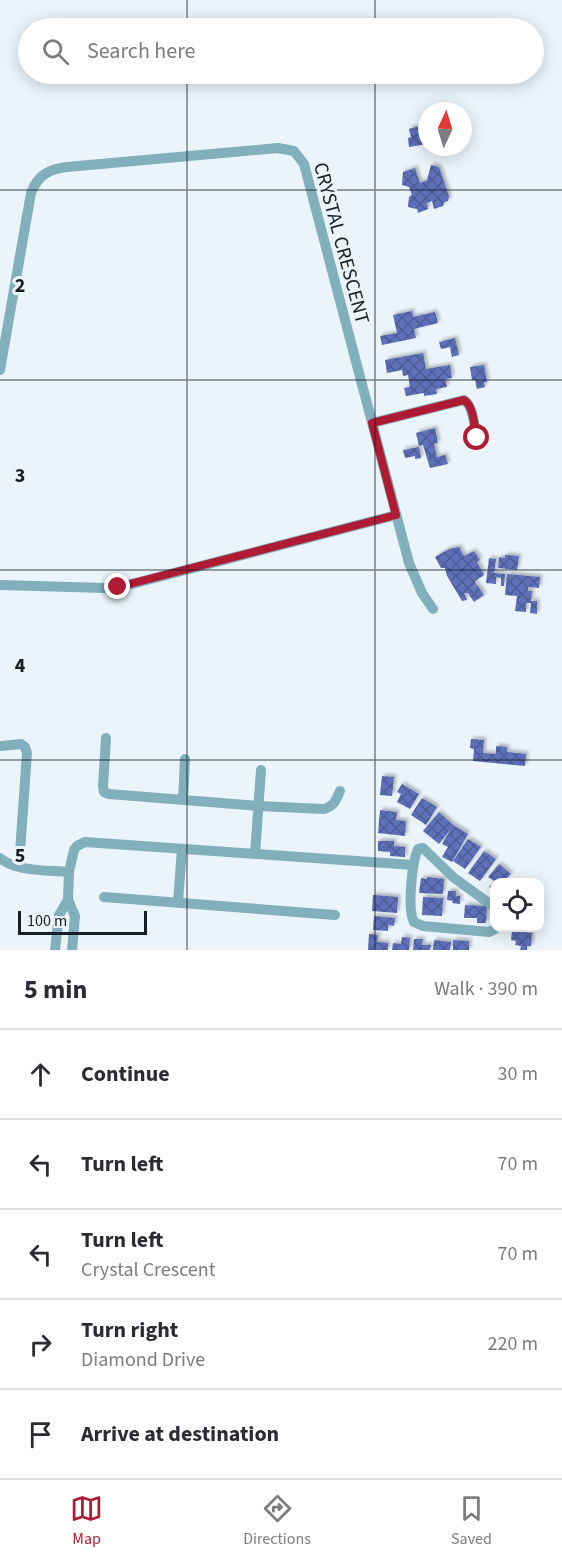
<!DOCTYPE html>
<meta charset="utf-8">
<style>
body{margin:0;font-family:"Source Sans 3",sans-serif;background:#f7f7f7;color:#2b2b33}
.controls{position:absolute;right:18px;bottom:18px;display:grid;overflow:hidden;border-radius:12px;box-shadow:0 3px 15px #0003}
.controls button{width:54px;height:54px;display:grid;place-items:center;padding:0;border:0;border-bottom:2px solid #e1e1e2;background:#fff;color:#2b2b33;font:30px sans-serif}
.compass{position:absolute;left:418px;top:102px;width:54px;height:54px;border-radius:50%;background:#fff;box-shadow:0 3px 15px #0003;rotate:4deg}
.scale{position:absolute;left:18px;bottom:15px;width:129px;box-sizing:border-box;padding-left:6px;border:3px solid #171f26;border-top:0;font-size:16px;line-height:21px;white-space:nowrap;color:#171f26;-webkit-text-stroke:4px #ebf4fb;paint-order:stroke}
.stop{position:absolute;width:18px;height:18px;margin:-14px;border:4px solid #af1b33;border-radius:50%;background:#fff}
.stop.end{background:#af1b33;border-color:#fff;box-shadow:0 2px 6px #0008}
.list{margin:0;padding:0;list-style:none}
h2{display:flex;justify-content:space-between;align-items:center;height:78px;margin:0;padding:0 24px;font-size:26px}
h2 small{font-size:20px;font-weight:400;color:#7c7c81}
.list li{display:grid;grid-template-columns:39px 1fr auto;gap:18px;align-items:center;box-sizing:border-box;height:90px;padding:0 24px;border-top:2px solid #e1e1e2}
.list b{display:block;font-size:22px;white-space:nowrap}
.list p{margin:0;font-size:20px;white-space:nowrap;color:#7c7c81}
.list em{font-size:20px;font-style:normal;color:#7c7c81}
.icon{flex:none;width:33px;height:33px;fill:none;stroke:currentColor;stroke-width:2;stroke-linecap:round;stroke-linejoin:round}
.map{position:relative;flex:none;width:562px;height:950px;overflow:hidden}
.search{position:absolute;background:#fff;box-shadow:0 3px 15px #0003;left:18px;right:18px;top:18px;height:66px;display:flex;align-items:center;gap:15px;box-sizing:border-box;padding:0 21px;border-radius:33px;color:#7c7c81;font-size:22px}
.sheet{height:528px;background:#fff}
nav{display:flex;justify-content:space-around;align-items:center;box-sizing:border-box;height:84px;border-top:2px solid #e1e1e2;background:#fff;font-size:16px;color:#7c7c81}
nav a{display:grid;justify-items:center;gap:3px}
nav .on{color:#af1b33}
.map>svg:first-child{display:block}
.building{fill:url(#building-cross-hatch);filter:url(#shadow)}
.lines{fill:none;stroke-linecap:round;stroke-linejoin:round}
.minor{stroke:#82afbc;stroke-width:10}
.route{stroke:#af1b33;stroke-width:8}
.grid{fill:none;stroke:#171f26;stroke-width:1.5;stroke-opacity:0.55}
.labels{text-anchor:middle;stroke-width:6;stroke-linejoin:round;paint-order:stroke}
.street-label{font-size:20px;fill:#171f26;stroke:#ebf4fb}
.grid-label{font-size:20px;text-anchor:middle;font-weight:bold;fill:#171f26;stroke:#ebf4fb;stroke-width:6;stroke-linejoin:round;paint-order:stroke}
</style>
<div class="map">
<svg width="562" height="950" viewBox="0 0 562 950">
<defs>
<pattern id="building-cross-hatch" width="8" height="8" patternUnits="userSpaceOnUse" patternTransform="scale(1.5)"><rect width="8" height="8" fill="#5d70b9"/><path d="M0 0l8 8M0 8l8-8" fill="none" stroke="#4c5b96"/></pattern>
<filter id="shadow"><feDropShadow dx="2.5" dy="-2.5" stdDeviation="1.5" flood-color="#0004"/></filter>
</defs>
<rect width="100%" height="100%" fill="#ebf4fb"/>
<path class="building" d="M427,124V144L409,147L408,138L411,137L409,129Z
M431,165L439,167L449,196L448,201L444,202L443,206L434,209L432,201L427,203L428,209L418,213L417,209L408,207L409,197L412,195L409,187L402,185L403,172L415,168L420,183L427,180Z
M412,311L413,317L435,312L438,323L414,329L416,338L382,345L380,336L397,333L393,315Z
M455,338L459,355L452,357L450,347L441,349L439,342Z
M423,353L426,369L450,365L452,378L445,379L447,387L436,389L437,394L424,396V393L406,396L404,388L410,387L408,375L403,376L402,370L387,373L385,360Z
M484,365L487,382H484L485,387L477,389L475,380H472L470,367Z
M435,428L438,443L434,444L437,457L445,455L448,464L430,468L423,445L419,446L416,433Z
M419,447L421,458L415,459V456L405,458L403,450Z
M459,547L464,556L474,551L480,560L477,562L484,575L475,581L476,585L467,590L477,585L484,595L474,602L468,593H464L467,600L462,601L447,576L445,568H441L435,557L449,549Z
M505,555L519,556L517,570L498,568L499,557L505,558Z
M489,558L496,559L494,573L505,574L504,586H501V578L496,577V584L486,583Z
M507,574L540,577L539,588L528,587V591H532L531,601H537V614L530,613L531,603H526V612L515,611L517,596L505,595Z
M471,739L484,740L483,753L496,754V746L507,747V752L526,754L525,766L473,761L474,749L470,748Z
M382,776L394,777L392,796L380,795Z
M402,784L419,794L410,809L397,802L401,794L397,792Z
M422,798L437,807L426,825L411,815Z
M380,810L397,812L396,820L406,821L405,836L378,833Z
M439,812L453,825L468,834L452,862L442,857L448,847L442,844L451,829L439,844L423,831Z
M468,839L481,847L465,869L453,861Z
M378,841H394V846L405,847V857L390,856V852L378,851Z
M484,851L496,859L480,881L468,873Z
M499,864L511,874L503,882H494V891L489,887L494,881L488,877Z
M427,877L444,879L443,894L419,893L421,878L427,879Z
M448,891H456V896H460V904L452,903L453,901L447,900Z
M373,895L398,897L397,913L372,911Z
M423,897L443,898L442,916L422,915Z
M465,905L487,906L486,923H477V918H464Z
M374,916L395,918L394,926L388,925V931L373,930Z
M512,931L532,933L531,946H527V950H520L521,946L515,945L516,941L511,940Z
M369,934L378,935L377,942L388,943V950H368Z
M402,937L410,938L409,950H392L393,943L401,944Z
M414,939H423L422,945H431L430,950H413Z
M434,940L451,942L450,950H433Z
M453,940L469,941V950H453Z"/>
<g class="lines">
<path class="minor" d="M0,370L31,193C38,175 49,169 67,167L278,148L294,151L304,164L409,563L422,593L433,609
M372,423L464,400C474,407 474,427 477,438
M0,585L105,588L124,586L396,515
M106,738L103,786L104,792L109,794L259,806L323,809C334,807 336,800 340,791
M0,746L21,744L25,747L27,753L19,866
M183,800L185,759
M255,854L261,770
M0,858C17,872 48,870 69,872
M104,897L335,915
M178,902L182,849
M494,907L453,877L423,848L418,849C412,862 407,910 414,922L423,926L489,932L499,927
M55,950L59,915L68,900
M72,950L75,916L68,900L69,872L74,850L77,846L85,842L413,865"/>
</g>
<g class="lines">
<path class="route" d="M118,587L396,515L372,423L464,400C474,406 474,427 477,438"/>
</g>
<path class="grid" d="M187,0V28M375,0V28M187,74V950M375,74V950M0,190H562M0,380H562M0,570H562M0,760H562"/>
<g class="labels">
<g class="street-label">
<text transform="translate(342 243) rotate(75)" y="7">CRYSTAL CRESCENT</text>
</g>
</g>
<g class="grid-label">
<text x="20" y="292">2</text>
<text x="20" y="482">3</text>
<text x="20" y="672">4</text>
<text x="20" y="862">5</text>
</g>
</svg>
<div class="controls">
<button><svg class="icon" aria-label="locate" viewBox="0 0 24 24"><circle cx="12" cy="12" r="6"/><path d="M12 2v4M12 18v4M2 12h4M18 12h4"/></svg></button>
</div>
<svg class="compass" viewBox="-18 -18 36 36"><path d="M0-13l5 13h-10z" fill="#e53935"/><path d="M0 13l5-13h-10z" fill="#7c7c81"/></svg>
<div class="scale">100 m</div>
<div class="stop" style="left:477px;top:438px"></div>
<div class="stop end" style="left:118px;top:587px"></div>
<div class="search"><svg class="icon" aria-label="search" viewBox="0 0 24 24"><circle cx="10" cy="10" r="6"/><path d="M15 15l6 6"/></svg>Search here</div>
</div>
<section class="sheet">
<h2>5 min<small>Walk · 390 m</small></h2>
<ul class="list">
<li><svg class="icon" aria-label="ahead" viewBox="0 0 24 24"><path d="M12 20V5M6 11l6-6 6 6"/></svg><div><b>Continue</b></div><em>30 m</em></li>
<li><svg class="icon" aria-label="left" viewBox="0 0 24 24"><path d="M17 20v-9H6M10 6l-5 5 5 5"/></svg><div><b>Turn left</b></div><em>70 m</em></li>
<li><svg class="icon" aria-label="left" viewBox="0 0 24 24"><path d="M17 20v-9H6M10 6l-5 5 5 5"/></svg><div><b>Turn left</b><p>Crystal Crescent</p></div><em>70 m</em></li>
<li><svg class="icon" aria-label="right" viewBox="0 0 24 24"><path d="M7 20v-9h11M14 6l5 5-5 5"/></svg><div><b>Turn right</b><p>Diamond Drive</p></div><em>220 m</em></li>
<li><svg class="icon" aria-label="arrive" viewBox="0 0 24 24"><path d="M6 21V4h12l-3 4 3 4H6"/></svg><div><b>Arrive at destination</b></div></li>
</ul>
</section>
<nav>
<a class="on"><svg class="icon" aria-label="map" viewBox="0 0 24 24"><path d="M3 6l6-2 6 2 6-2v14l-6 2-6-2-6 2zM9 4v14M15 6v14"/></svg>Map</a>
<a><svg class="icon" aria-label="directions" viewBox="0 0 24 24"><path d="M12 3l9 9-9 9-9-9zM9 14v-3h6M13 9l2 2-2 2"/></svg>Directions</a>
<a><svg class="icon" aria-label="saved" viewBox="0 0 24 24"><path d="M7 4h10v16l-5-4-5 4z"/></svg>Saved</a>
</nav>
